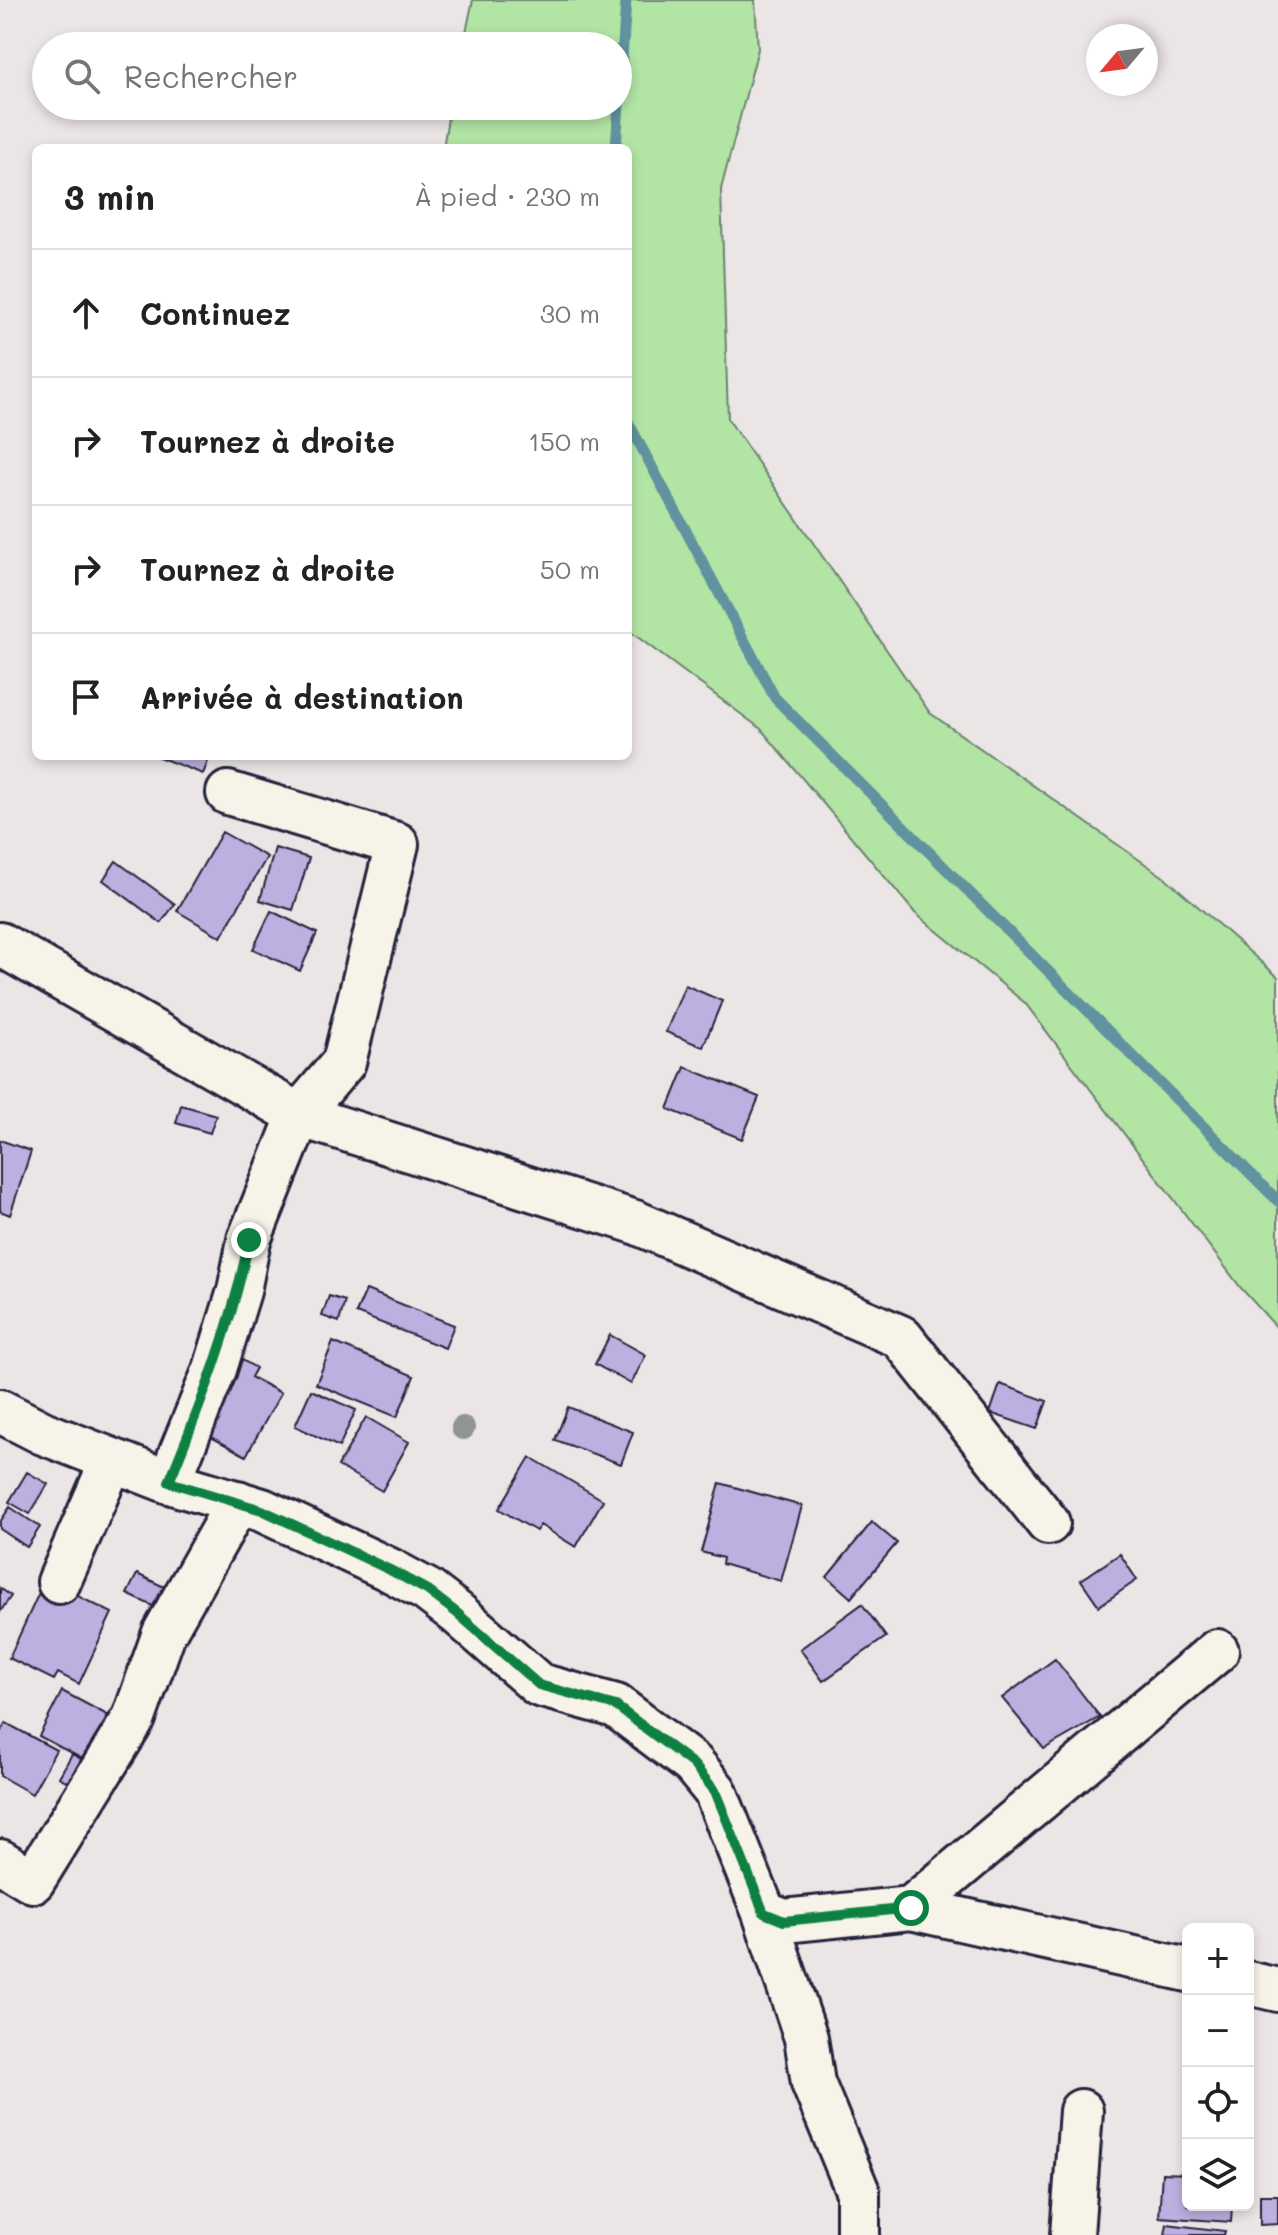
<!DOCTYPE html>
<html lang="fr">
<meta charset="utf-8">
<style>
body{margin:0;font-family:Mali,sans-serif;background:#f2f2f2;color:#222}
.controls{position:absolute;right:24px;bottom:24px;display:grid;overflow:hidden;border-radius:12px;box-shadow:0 4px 12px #0003}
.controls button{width:72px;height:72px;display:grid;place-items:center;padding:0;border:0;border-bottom:2px solid #e0e0e0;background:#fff;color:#222;font:40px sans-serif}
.compass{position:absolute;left:1086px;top:24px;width:72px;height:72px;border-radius:50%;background:#fff;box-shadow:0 4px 12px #0003;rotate:241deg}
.stop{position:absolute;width:24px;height:24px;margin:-18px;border:6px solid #0b8043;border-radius:50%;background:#fff}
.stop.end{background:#0b8043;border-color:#fff;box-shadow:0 2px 8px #0008}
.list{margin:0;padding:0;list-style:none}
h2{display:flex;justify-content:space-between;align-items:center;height:104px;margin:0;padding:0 32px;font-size:34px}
h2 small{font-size:26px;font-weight:400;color:#767676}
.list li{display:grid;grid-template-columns:52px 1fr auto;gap:24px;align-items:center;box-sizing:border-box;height:128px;padding:0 32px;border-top:2px solid #e0e0e0}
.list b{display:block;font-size:30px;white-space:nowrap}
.list em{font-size:26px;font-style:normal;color:#767676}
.icon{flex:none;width:44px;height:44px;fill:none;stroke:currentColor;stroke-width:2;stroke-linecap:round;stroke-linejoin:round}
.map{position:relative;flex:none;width:1278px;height:2235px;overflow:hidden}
.search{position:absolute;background:#fff;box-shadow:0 4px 12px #0003;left:32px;top:32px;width:600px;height:88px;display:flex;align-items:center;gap:20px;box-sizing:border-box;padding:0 28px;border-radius:44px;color:#767676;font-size:30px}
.panel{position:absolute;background:#fff;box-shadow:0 4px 12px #0003;left:32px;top:144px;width:600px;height:616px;border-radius:12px}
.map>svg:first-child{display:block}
.green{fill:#b2e4a4;stroke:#6a8370;stroke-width:2}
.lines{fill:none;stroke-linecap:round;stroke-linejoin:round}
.stream{stroke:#6192a0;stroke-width:11}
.building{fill:#bdafdf;stroke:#22223b;stroke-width:2}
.minor-casing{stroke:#22223b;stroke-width:48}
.minor{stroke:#f7f3e8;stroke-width:42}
.tree{fill:#909496}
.route{stroke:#0b8043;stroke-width:10}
</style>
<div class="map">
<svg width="1278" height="2235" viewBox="0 0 1278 2235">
<rect width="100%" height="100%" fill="#ebe5e6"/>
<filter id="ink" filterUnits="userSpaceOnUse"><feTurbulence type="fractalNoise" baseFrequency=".0125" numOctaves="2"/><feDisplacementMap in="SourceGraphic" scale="16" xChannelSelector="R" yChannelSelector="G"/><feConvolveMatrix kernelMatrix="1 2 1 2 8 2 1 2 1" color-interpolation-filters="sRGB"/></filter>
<g filter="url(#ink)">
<path class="green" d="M473,0H755L758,49L721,189L728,419L930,713L1168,880L1278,977V1329L1241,1288L1025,1003L915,913L761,729L628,630V148H443L450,106H618V46H463Z"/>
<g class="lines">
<path class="stream" d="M616,148L626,0
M628,422L775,698L1278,1201"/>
</g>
<path class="building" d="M156,756H210L203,774Z
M222,832L267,857L221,937L177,911Z
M275,848L309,858L293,910L260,900Z
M116,861L175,904L161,923L103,880Z
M271,911L317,933L300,971L253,949Z
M685,985L722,1001L703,1047L666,1032Z
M685,1067L759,1097L742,1139L668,1109Z
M181,1105L216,1115L210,1133L176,1123Z
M0,1140L31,1151L10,1215L0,1211Z
M366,1290L454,1325L445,1348L356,1313Z
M329,1296L345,1301L339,1322L322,1316Z
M610,1335L646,1355L631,1384L595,1364Z
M333,1342L414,1376L397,1417L316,1384Z
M239,1358L256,1368L251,1377L281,1393L246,1456L200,1431Z
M1000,1384L1047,1401L1037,1429L990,1413Z
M311,1390L356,1410L339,1447L295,1426Z
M568,1407L633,1432L621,1464L555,1440Z
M366,1417L409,1442L382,1491L338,1466Z
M530,1457L603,1500L576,1547L540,1525L536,1531L499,1509Z
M27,1472L48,1484L30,1514L9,1502Z
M720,1483L802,1506L781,1581L722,1564L723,1558L701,1552Z
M10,1507L40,1527L27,1547L0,1529V1522Z
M872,1522L897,1543L851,1598L827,1577Z
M1120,1554L1137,1580L1099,1606L1081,1580Z
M137,1574L181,1595L172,1615L127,1594Z
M42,1586L71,1600L74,1594L112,1613L79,1684L58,1673L54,1680L9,1658Z
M0,1588L11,1596L0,1612Z
M862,1604L886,1637L823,1681L800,1649Z
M1055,1659L1100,1717L1044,1749L1002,1698Z
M62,1691L111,1717L88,1762L39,1736Z
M6,1723L56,1750L32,1794L0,1776V1733Z
M72,1754L95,1767L70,1811L56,1803L68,1782L59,1777Z
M1162,2173L1188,2174V2205H1232L1231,2222L1159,2217Z
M1260,2195H1278V2224L1260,2225Z
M1167,2224L1225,2231L1224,2235H1165Z"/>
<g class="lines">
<g class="minor-casing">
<path id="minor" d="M0,944L299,1115L635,1222L901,1337L1048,1523
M0,1411L43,1433L169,1482L262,1510L390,1570L427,1590L457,1613L539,1685L616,1706L693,1764L715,1791L764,1913L806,2038L813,2083L858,2192V2235
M169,1482L215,1369L239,1291L249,1240L299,1115L344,1062L397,844L228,793
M59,1582L112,1460
M0,1861L33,1881L134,1718L164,1633L238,1502
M911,1908L1217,1651
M764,1913L784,1921L911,1908L1188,1970
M1248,1983L1278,1990
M1072,2235L1081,2111"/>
</g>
<use href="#minor" class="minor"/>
</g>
<circle class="tree" cx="463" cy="1428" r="12"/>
</g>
<g class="lines" filter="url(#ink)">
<path class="route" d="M249,1240C232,1325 202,1402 169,1482L262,1510L390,1570L427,1590L457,1613L539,1685L616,1706L693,1764L715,1791L764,1913L784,1921L911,1908"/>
</g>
</svg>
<div class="controls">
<button>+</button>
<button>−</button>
<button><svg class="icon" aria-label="locate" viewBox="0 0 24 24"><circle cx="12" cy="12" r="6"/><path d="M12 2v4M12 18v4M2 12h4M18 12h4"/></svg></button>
<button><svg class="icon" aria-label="layers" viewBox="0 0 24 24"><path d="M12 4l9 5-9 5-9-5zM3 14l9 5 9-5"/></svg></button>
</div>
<svg class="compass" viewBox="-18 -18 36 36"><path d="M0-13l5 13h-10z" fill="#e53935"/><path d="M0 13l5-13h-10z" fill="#767676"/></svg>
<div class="stop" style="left:911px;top:1908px"></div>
<div class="stop end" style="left:249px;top:1240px"></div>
<div class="search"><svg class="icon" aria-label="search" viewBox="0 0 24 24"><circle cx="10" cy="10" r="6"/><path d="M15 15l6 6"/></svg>Rechercher</div>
<section class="panel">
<h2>3 min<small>À pied · 230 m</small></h2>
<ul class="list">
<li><svg class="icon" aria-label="ahead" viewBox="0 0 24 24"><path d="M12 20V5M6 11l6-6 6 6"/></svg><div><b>Continuez</b></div><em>30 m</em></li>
<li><svg class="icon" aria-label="right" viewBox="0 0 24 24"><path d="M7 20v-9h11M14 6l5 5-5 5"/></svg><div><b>Tournez à droite</b></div><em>150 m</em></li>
<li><svg class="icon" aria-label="right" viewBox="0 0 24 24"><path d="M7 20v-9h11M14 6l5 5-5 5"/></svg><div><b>Tournez à droite</b></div><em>50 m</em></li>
<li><svg class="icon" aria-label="arrive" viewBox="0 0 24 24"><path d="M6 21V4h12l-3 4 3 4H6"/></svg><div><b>Arrivée à destination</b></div></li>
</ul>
</section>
</div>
